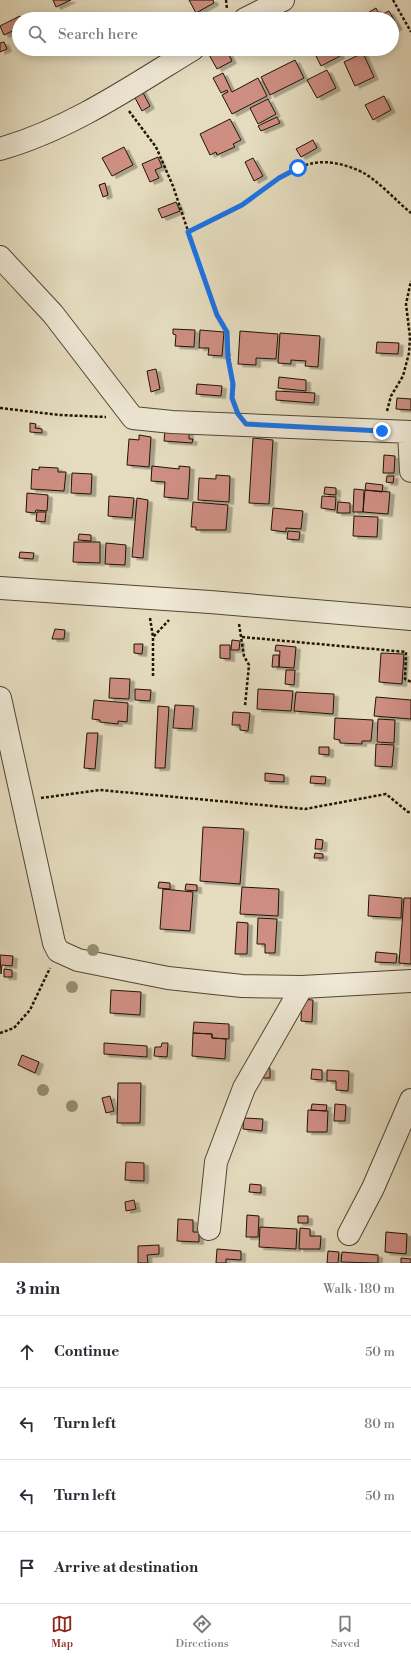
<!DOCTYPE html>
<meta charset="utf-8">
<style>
body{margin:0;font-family:"Libre Bodoni",serif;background:#f7f7f7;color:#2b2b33}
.stop{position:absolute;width:12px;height:12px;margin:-9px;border:3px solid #1a73e8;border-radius:50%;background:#fff}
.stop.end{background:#1a73e8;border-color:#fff;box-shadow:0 1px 4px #0008}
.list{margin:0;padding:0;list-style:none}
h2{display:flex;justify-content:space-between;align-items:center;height:52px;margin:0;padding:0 16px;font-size:17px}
h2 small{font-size:13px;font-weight:400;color:#7c7c81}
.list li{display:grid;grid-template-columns:26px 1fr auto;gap:12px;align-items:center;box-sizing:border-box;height:72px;padding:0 16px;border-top:1px solid #e1e1e2}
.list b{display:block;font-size:15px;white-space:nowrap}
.list em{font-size:13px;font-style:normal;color:#7c7c81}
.icon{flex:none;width:22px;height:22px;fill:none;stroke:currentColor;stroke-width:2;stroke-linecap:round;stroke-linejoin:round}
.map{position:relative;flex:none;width:411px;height:1263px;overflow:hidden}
.search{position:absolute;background:#fff;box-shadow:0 2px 10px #0003;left:12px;right:12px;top:12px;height:44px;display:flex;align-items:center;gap:10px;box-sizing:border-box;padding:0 14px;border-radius:22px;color:#7c7c81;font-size:15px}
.sheet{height:340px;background:#fff}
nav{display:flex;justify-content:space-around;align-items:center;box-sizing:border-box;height:56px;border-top:1px solid #e1e1e2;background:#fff;font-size:11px;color:#7c7c81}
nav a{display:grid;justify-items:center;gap:2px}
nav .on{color:#8f2418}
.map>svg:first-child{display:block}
.building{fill:#ce8e82;stroke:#1f1405;filter:url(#shadow)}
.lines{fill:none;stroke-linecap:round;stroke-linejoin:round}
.minor-casing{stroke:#504634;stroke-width:24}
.path{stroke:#1f1405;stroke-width:2.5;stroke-dasharray:3 2;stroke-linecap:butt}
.minor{stroke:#eee8d5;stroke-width:22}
.tree{fill:#949074}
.route{stroke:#1a73e8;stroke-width:5}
</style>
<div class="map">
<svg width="411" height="1263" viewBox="0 0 411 1263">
<defs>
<filter id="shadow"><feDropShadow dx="4.5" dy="2.5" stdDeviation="0" flood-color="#0004"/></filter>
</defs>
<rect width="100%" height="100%" fill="#e5dcbf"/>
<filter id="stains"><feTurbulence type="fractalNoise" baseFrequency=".005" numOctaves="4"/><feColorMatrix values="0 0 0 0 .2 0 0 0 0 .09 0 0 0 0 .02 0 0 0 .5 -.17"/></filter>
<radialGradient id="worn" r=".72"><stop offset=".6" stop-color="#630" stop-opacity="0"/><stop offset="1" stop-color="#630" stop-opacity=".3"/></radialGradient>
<path class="building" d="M53,0H71L56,7Z
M189,0H213L214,3L196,13Z
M376,8L379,14L369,19L366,14Z
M389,11L398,27L392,30V19H373Z
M119,15L120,19H102V16Z
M20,16L21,19H19V28L4,35L0,26Z
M4,42L7,49L0,52V43Z
M215,49H226L232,61L217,69L208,53Z
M330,49H336L340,56L321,66L316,56Z
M363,53L374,77L355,86L344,62Z
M295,60L304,78L270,95L261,77Z
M327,70L336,88L317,98L307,80Z
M223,73L232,92L258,78L267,96L232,114L222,95L228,92L227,90L221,93L213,78Z
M141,89L150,106L142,111L133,94Z
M384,96L391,110L373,120L365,105Z
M268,99L276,114L258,124L250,108Z
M277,117L280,123L261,131L258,126Z
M230,119L241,140L233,144L235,147L217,155L216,152L210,155L200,134Z
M313,140L317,148L301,157L296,149Z
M124,147L133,165L112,176L102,158Z
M158,157L162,167L155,170L159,178L150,182L142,164Z
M253,158L263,176L254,181L245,162Z
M105,183L108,195L103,197L99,185Z
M176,202L180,211L162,218L158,209Z
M173,329L195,330L194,347L175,346L176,335L173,334Z
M200,330L224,332L222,356L208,355L209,348H199Z
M240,331L278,334L276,359L256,358V365L238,364Z
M280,333L320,336L318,367L305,366L306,361L291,360V364L278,363Z
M377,342L399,343L398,354L376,353Z
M156,369L160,389L151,392L147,371Z
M279,377L306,380V391L278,388Z
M197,384L222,386L221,396L196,394Z
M276,391L315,393L314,403L276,400Z
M397,398L411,399V410L396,409Z
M30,423L36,424L35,428L42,429V433L30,432Z
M165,431L189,432V439H193L192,443L164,441Z
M139,435L151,437L149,467L127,465L129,439L139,440Z
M253,438L273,440L269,504L249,503Z
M384,455L395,456L394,473H383Z
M152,466L179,469V466L190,467L188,499L164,497L165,482L151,481Z
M39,467L58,468V472H66L64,491L31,489L32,469L39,470Z
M72,473L92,474L91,494L71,493Z
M216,475L230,476L229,502L198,500L199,478L216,479Z
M387,476H394L393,483L386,482Z
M366,483L383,485L382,492L365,490Z
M325,487L336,488V495L324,494Z
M354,489L364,490L363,512H353Z
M365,490L390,492L388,514L363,512Z
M27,493L48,495L47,511L36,510L35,513L26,512Z
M109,496L134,498L132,518L108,516Z
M322,496L336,497L335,510L321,508Z
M137,498L148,500L143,558L132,557Z
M193,502L228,505L226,530H196V527H191Z
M338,502L350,503V513H337Z
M273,508L303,511L301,529L286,528V532L271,530Z
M37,512H46L45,522L36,521Z
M354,516L378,517L377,537L353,536Z
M288,531L300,532L299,540L287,539Z
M79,534L91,535V541L78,540Z
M74,542H100V563L73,562Z
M106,543L126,545L125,565L105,564Z
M20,552L34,553L33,559L19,558Z
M55,629L65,630L64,639H52Z
M232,640L240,641L239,650H231Z
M134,644H143L142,654L134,653Z
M220,645H230V659L220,658Z
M276,645L296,647L294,668L279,667L280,651H275Z
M381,653L404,654L402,684L379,682Z
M273,655H279V667H272Z
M286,670H295L294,685L285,684Z
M110,678L130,679L129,699L109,698Z
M135,689L151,690L150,701L135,700Z
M258,689L293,691L291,711L257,709Z
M296,692L334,694L333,714L294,711Z
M376,697L411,700V719L374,716Z
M94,700L128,703L127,722L118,721V724L100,722V720L92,719Z
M175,705L194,706L192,729L173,728Z
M158,706L169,707L165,768H155Z
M233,712L250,713L248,731L240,730V725H232Z
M335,718L373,720L371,741H362V744L340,743V740L334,739Z
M378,719L395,720L394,743L377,742Z
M87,733H98L95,769L84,768Z
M376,744L394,745L392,767L375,766Z
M319,747H329V755L319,754Z
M265,773L284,775V782L265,781Z
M311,776L326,777L325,784L310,783Z
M203,827L244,829L240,884L200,881Z
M316,839L323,840L322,849H315Z
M315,853L323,854V858H314Z
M159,882L170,883V889L158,888Z
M186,884L197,885V891L185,890Z
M242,887L279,889L278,916L240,914Z
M163,889L193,892L190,931L160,929Z
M369,895L402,898L401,918L368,916Z
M404,898H411V964L399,963Z
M258,918L277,919L275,953H265V944H257Z
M237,922L248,923L247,954H235Z
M376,952L397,954L396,963L375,962Z
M0,955L13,956L12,966L2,965L1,974Z
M4,969L12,970V977H4Z
M111,990L141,992L140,1015L110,1013Z
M302,999L313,1000L312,1022L301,1021Z
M194,1022L229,1024V1039L212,1038V1034L193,1033Z
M193,1033L212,1034V1038L226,1039L225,1059L192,1056Z
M104,1043L147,1046V1057L104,1054Z
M162,1043H168L167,1057L154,1056L155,1047H161Z
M22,1055L39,1062L35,1073L18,1065Z
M260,1068H270V1078H260Z
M312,1069L322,1070V1080L311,1079Z
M327,1070L349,1071L348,1091L336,1090V1081H327Z
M118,1083H141L140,1123H117Z
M110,1096L114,1111L106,1113L102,1098Z
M312,1104L327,1105L326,1111L311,1110Z
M335,1104L346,1105L345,1121H334Z
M308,1110L328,1111L327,1132H307Z
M244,1118L263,1119L262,1131L243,1129Z
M126,1162L144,1163V1181L125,1180Z
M250,1184L261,1185V1193L249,1192Z
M134,1200L136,1209L126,1211L125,1202Z
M247,1215L259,1216L258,1237H246Z
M298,1216H308V1223H298Z
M178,1219L193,1220V1232H199V1242L177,1241Z
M260,1227L297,1229L296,1249L259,1247Z
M300,1228L310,1229V1236H321L320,1249H299Z
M386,1232L407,1234L406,1254L385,1252Z
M159,1245V1254L147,1255L148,1263H138V1246Z
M217,1249L241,1251V1260L226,1259V1263H216Z
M328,1251L339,1252L338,1263H327Z
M342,1252L378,1255V1263L341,1262Z
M401,1258L411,1259V1263H401Z"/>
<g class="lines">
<g class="minor-casing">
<path id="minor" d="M245,19L283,0
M0,149C70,129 131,87 193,49
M0,257L53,314L133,418L172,422L411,432
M409,432L411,471
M0,588L210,602L411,619
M0,698L54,943L58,951L78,960L168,978L242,986L302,987
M209,1229L216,1162L244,1088L302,987L411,981
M349,1234L373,1188L411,1100"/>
</g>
<path class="path" d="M226,0L227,9
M393,0L411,32
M129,111L156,147L173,186L188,231C206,223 225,215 242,205C285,177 306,146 362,172C380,182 395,200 411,213
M188,231L217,315L227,333L234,405
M0,408L60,415L106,417
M387,411L391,396L403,376L409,353L410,337L406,304L411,281
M150,618L153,637
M239,624L244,656L249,665L245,706
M242,637L406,652L405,679L411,682
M153,676V637L169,620
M41,798L100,790L305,809L386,794L408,812H411
M0,1033L14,1028L30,1010L50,968"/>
<use href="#minor" class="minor"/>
</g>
<g class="tree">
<circle cx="93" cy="950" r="6"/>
<circle cx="72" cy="987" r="6"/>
<circle cx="43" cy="1090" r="6"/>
<circle cx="72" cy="1106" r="6"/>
</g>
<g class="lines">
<path class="route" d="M298,168L279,178L242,205L188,232L217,315L227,332L228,358L233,384L232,398L238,414L246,424L382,431"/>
</g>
<rect width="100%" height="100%" filter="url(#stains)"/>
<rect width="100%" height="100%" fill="url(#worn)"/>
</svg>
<div class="stop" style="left:298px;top:168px"></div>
<div class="stop end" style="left:382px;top:431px"></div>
<div class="search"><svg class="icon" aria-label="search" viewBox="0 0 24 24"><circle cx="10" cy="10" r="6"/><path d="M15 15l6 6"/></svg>Search here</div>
</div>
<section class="sheet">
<h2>3 min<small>Walk · 180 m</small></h2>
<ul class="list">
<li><svg class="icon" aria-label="ahead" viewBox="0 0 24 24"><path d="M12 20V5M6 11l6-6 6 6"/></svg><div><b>Continue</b></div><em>50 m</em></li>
<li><svg class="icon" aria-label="left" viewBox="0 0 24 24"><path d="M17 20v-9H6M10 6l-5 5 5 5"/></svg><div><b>Turn left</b></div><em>80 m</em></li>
<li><svg class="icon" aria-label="left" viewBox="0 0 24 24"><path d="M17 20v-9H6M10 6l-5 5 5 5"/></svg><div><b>Turn left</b></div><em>50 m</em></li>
<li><svg class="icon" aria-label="arrive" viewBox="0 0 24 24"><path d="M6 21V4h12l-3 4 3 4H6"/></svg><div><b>Arrive at destination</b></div></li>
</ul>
</section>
<nav>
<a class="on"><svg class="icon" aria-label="map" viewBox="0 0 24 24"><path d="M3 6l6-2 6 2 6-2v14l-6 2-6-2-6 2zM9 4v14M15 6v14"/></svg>Map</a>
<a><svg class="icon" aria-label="directions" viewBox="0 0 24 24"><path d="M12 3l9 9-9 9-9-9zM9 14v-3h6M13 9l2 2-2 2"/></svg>Directions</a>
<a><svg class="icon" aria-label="saved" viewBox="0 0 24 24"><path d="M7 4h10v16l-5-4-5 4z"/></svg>Saved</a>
</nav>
